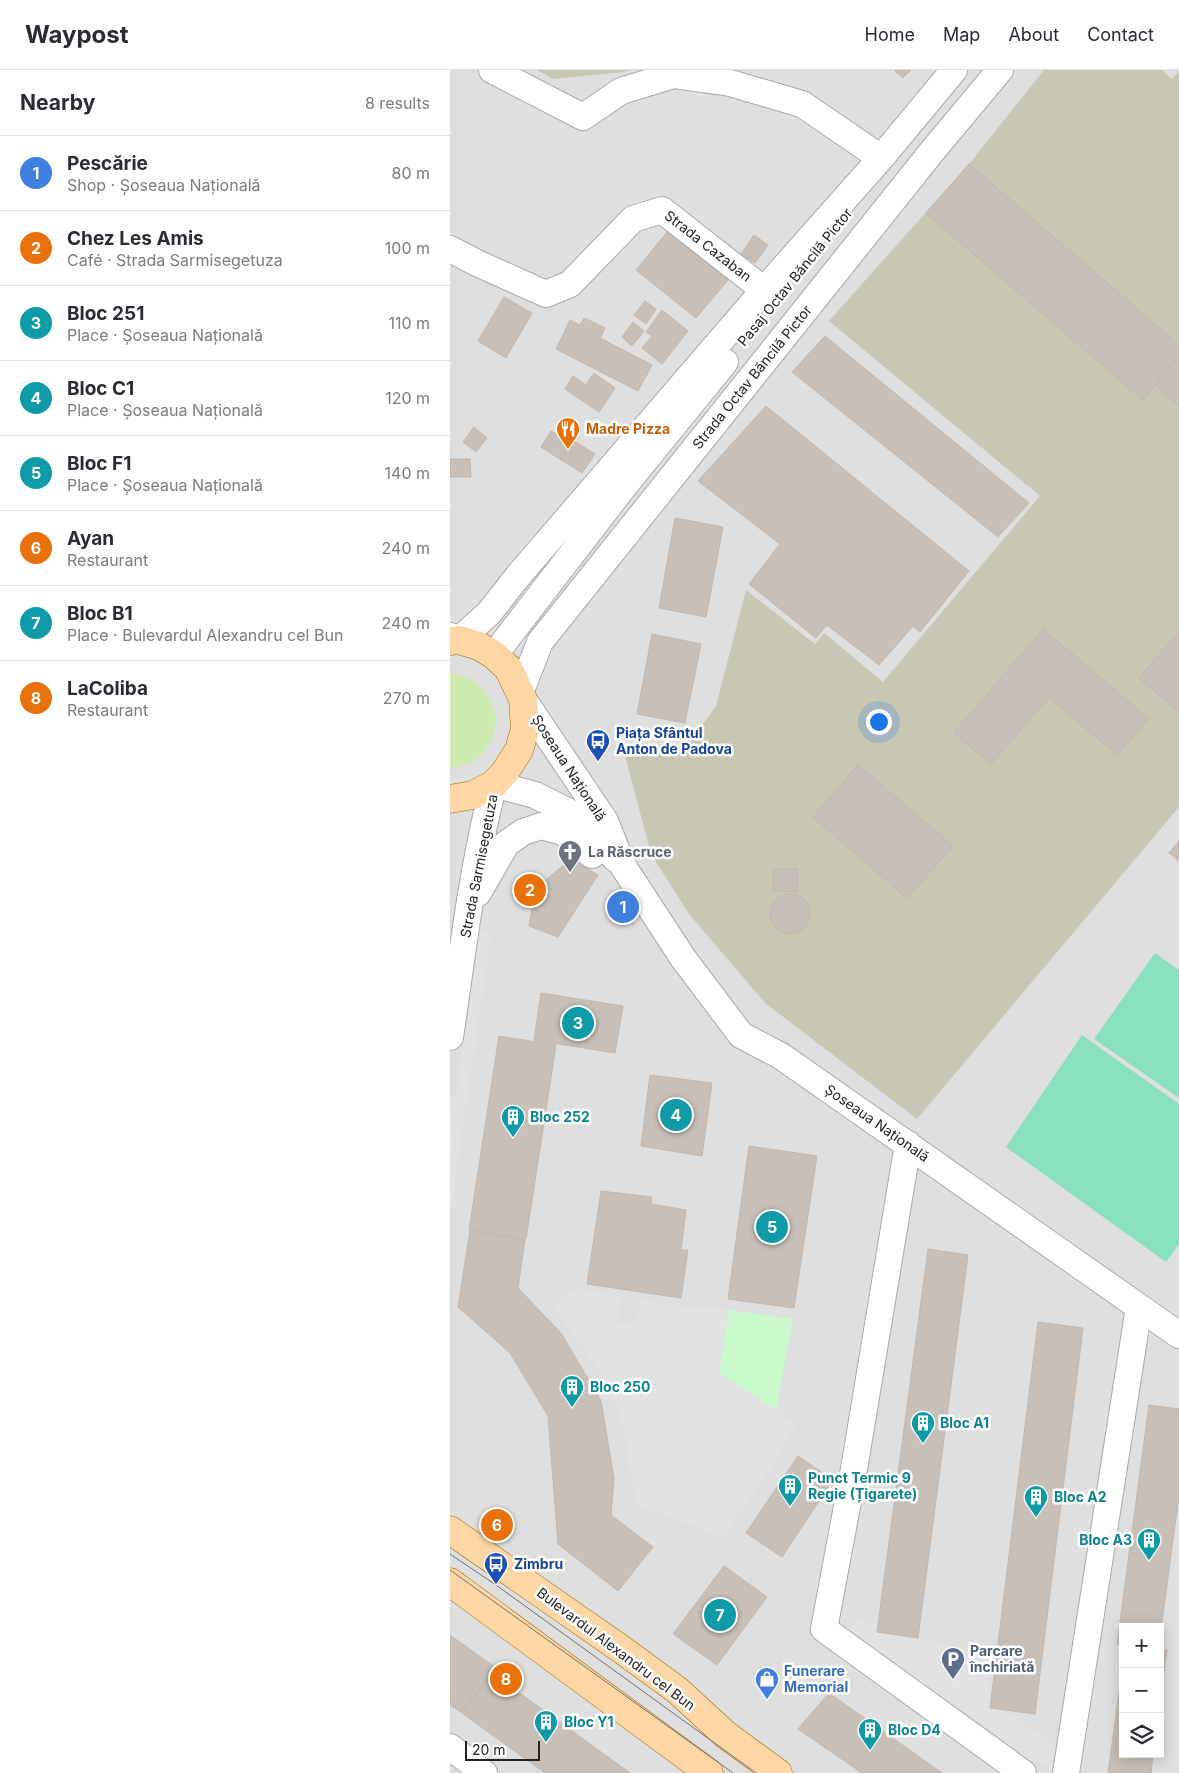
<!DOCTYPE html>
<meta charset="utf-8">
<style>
body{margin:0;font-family:Inter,sans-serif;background:#f7f7f7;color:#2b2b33}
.controls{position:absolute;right:15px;bottom:15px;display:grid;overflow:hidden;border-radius:0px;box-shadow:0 2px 12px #0003}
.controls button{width:45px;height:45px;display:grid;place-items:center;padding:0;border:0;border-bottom:1px solid #e1e1e2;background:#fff;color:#2b2b33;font:25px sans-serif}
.scale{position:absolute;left:15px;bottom:12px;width:75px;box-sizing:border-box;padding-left:5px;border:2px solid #222;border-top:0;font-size:14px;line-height:18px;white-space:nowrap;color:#222;-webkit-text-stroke:4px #fff;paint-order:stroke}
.you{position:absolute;left:428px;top:651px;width:18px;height:18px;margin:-12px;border:4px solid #fff;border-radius:50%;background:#1a73e8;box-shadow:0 0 0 8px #1a73e833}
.badge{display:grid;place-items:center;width:32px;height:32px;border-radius:50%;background:#111827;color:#fff;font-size:16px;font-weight:700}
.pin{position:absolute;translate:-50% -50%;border:2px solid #fff;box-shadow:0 1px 5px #0006}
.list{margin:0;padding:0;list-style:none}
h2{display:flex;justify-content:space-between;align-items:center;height:65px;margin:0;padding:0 20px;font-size:21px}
h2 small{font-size:16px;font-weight:400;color:#7c7c81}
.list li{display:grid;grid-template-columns:32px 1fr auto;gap:15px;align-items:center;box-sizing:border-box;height:75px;padding:0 20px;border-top:1px solid #e1e1e2}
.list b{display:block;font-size:19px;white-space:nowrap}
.list p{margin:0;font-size:16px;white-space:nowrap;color:#7c7c81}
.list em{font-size:16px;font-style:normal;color:#7c7c81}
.icon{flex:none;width:28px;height:28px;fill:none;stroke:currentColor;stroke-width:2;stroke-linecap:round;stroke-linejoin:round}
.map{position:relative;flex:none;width:729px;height:1703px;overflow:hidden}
header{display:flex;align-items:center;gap:30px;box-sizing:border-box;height:70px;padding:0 25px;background:#fff;border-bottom:1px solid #e1e1e2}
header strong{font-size:24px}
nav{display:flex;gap:28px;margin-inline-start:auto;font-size:18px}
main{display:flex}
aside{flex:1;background:#fff}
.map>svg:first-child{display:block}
.residential{fill:#e0dfdf;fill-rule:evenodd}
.construction{fill:#c7c7b4}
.grass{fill:#cdebb0}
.park{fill:#c8facc}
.pitch{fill:#88e0be}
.parking{fill:#e2e2e2}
.building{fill:#c7bfb8;stroke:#c4b6ab}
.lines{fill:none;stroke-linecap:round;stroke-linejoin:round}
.minor-casing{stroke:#a9a9a9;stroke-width:28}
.major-casing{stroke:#a06b00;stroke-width:29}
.minor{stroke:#fff;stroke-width:26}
.major{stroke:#fcd6a4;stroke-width:28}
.tram{stroke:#707070;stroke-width:1}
.labels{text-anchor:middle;stroke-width:5;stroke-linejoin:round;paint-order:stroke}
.street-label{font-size:14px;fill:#222;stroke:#fff}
.food-label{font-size:14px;font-weight:bold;fill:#c56008;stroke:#fff;text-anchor:start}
.transit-label{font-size:14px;font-weight:bold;fill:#164399;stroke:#fff;text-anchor:start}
.worship-label{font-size:14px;font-weight:bold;fill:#5b616d;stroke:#fff;text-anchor:start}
.culture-label{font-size:14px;font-weight:bold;fill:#0d838f;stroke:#fff;text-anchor:start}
.service-label{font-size:14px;font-weight:bold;fill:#4e5e75;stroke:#fff;text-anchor:start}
.shop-label{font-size:14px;font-weight:bold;fill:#366cbe;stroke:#fff;text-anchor:start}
</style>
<header>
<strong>Waypost</strong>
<nav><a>Home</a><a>Map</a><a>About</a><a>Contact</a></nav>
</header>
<main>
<aside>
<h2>Nearby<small>8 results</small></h2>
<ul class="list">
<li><span class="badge" style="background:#3f7fe0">1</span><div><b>Pescărie</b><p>Shop · Șoseaua Națională</p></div><em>80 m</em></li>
<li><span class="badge" style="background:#e8710a">2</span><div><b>Chez Les Amis</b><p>Café · Strada Sarmisegetuza</p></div><em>100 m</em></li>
<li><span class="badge" style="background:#0f9aa8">3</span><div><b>Bloc 251</b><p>Place · Șoseaua Națională</p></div><em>110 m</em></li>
<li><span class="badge" style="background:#0f9aa8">4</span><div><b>Bloc C1</b><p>Place · Șoseaua Națională</p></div><em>120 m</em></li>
<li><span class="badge" style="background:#0f9aa8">5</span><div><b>Bloc F1</b><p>Place · Șoseaua Națională</p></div><em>140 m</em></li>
<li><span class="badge" style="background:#e8710a">6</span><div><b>Ayan</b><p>Restaurant</p></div><em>240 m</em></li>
<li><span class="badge" style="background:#0f9aa8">7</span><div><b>Bloc B1</b><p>Place · Bulevardul Alexandru cel Bun</p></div><em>240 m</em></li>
<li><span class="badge" style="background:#e8710a">8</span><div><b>LaColiba</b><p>Restaurant</p></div><em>270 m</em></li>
</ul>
</aside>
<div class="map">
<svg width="729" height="1703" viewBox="0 0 729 1703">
<rect width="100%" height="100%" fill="#f2efe9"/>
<path class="residential" d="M0,0H729V1703H0ZM673,1557H710V1684H673Z"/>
<path class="construction" d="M87,0H180L174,2L103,9Z
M594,0H712L722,9L729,1V737L467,1049L315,933L239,844L201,784L172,674L235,679L266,636L296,520L365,574L374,563L433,612L590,426L379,251L519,94Z"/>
<path class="grass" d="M0,603C41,607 61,655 31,685C23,694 12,697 0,699Z"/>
<path class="park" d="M279,1240L343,1249L326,1340L269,1303Z"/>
<path class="pitch" d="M705,883L729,900V1028L644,969Z
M632,965L729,1034V1174L716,1192L556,1077Z"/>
<path class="parking" d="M30,860L41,863L1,1138L0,1070Z
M126,1219L170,1226L167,1253L186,1255L191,1230L237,1237L279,1240L269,1303L326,1340L346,1355L323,1396L273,1467L186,1434L173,1354L151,1303L102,1235Z
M407,1550L536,1586L541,1633L612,1680L601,1700L398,1564Z"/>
<path class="building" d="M444,0H461L453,8Z
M519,94L729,275V287L693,330L476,143Z
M218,161L278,210L246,248L186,200Z
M304,165L318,175L305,193L291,184Z
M54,227L82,243L56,288L28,271Z
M195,231L206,239L196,254L184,245Z
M212,240L238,261L212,294L192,278L202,266L196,262Z
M134,248L155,258L150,268L202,295L188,321L106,279L120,250L130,255Z
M183,252L194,261L182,276L172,267Z
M375,266L579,433L548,467L342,302Z
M729,287V336L705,315Z
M144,303L165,318L149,342L115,319L123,306L136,315Z
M316,336L519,501L470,562L463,556L429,595L377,555L366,568L299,514L330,474L248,411Z
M24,357L37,368L26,382L13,372Z
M101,361L113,368L115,365L145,384L132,403L91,377Z
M0,389H20L21,407H0Z
M225,448L273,457L256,547L209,538Z
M593,559L699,649L667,685L599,627L541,694L504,663Z
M729,562V642L689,608Z
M202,564L251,574L235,653L187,644Z
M408,695L503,776L457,828L363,747Z
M729,771V791L719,783Z
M121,789L148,805L108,867L79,856L86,818Z
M324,799H347V822L323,821Z
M320 844a20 20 0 1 1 40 0a20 20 0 1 1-40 0Z
M91,923L173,936L165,983L84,970Z
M49,966L106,975L76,1169L19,1160Z
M200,1005L262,1013L252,1086L191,1076Z
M299,1076L367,1086L344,1238L278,1229Z
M151,1121L202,1127L201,1134L236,1140L231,1180H238L231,1228L137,1214Z
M20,1161L75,1170L68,1218L111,1263L151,1331L164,1409L161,1445L203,1477L168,1521L108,1474L98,1346L60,1283L8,1237Z
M478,1179L518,1185L468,1568L427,1562Z
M588,1252L633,1258L585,1644L540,1638Z
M699,1335L729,1339V1425L710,1567V1557H673V1575L667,1574Z
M348,1386L383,1410L332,1487L296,1463Z
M274,1496L317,1527L267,1595L223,1564Z
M0,1565L46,1598L12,1643L0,1635Z
M710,1580H717L710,1632Z
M673,1594V1684H703L701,1703H658Z
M42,1603L180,1703H95L12,1643Z
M379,1623L492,1703H412L348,1659Z"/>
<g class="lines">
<g class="minor-casing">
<path id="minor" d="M42,0L133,47L171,21L223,5L280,13L352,34L431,88
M0,179L29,194L96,224L120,214L183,149L212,140L314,220
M0,566L9,570L39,543L68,506L314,220L431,88L504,0
M44,585L175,415L275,292
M70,623L90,572L484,79L550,0
M73,629L155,751L173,796L233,888L291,965L331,986L729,1265
M28,823L56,774L73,762L91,756L113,762L142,785
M0,967C13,882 22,796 44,714L85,725L117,741L166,789
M458,1074L404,1399L374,1559L573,1703
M0,1677L34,1703
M616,1703L689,1237"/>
</g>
<g class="major-casing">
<path id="major" d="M0,571L9,570L29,576L44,585L58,598L73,629L75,659L69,680L55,702L44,714L23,725L0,729
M0,1460L171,1579L227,1620L276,1665L328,1703
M0,1512L259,1703"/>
</g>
<use href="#minor" class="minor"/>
<use href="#major" class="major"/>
<path class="tram" d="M0,1484L46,1515L306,1703
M0,1500L283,1703"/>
</g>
<defs>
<g id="restaurant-pin" transform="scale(1.25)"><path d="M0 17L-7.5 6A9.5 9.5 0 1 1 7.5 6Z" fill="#e8710a" stroke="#fff"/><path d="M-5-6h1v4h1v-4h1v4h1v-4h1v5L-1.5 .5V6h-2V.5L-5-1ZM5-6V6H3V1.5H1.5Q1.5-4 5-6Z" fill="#fff"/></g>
<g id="bus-pin" transform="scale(1.25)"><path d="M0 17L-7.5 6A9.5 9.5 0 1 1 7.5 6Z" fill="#1a4fb4" stroke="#fff"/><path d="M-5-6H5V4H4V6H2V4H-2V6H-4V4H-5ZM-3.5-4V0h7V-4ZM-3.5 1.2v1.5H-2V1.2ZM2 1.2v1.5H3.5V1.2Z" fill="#fff"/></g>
<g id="church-pin" transform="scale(1.25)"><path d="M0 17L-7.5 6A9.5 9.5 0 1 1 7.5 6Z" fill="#6b7280" stroke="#fff"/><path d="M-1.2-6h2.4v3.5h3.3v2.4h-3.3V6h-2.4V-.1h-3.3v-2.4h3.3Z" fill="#fff"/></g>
<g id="building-pin" transform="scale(1.25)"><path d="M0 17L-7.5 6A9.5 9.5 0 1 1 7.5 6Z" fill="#0f9aa8" stroke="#fff"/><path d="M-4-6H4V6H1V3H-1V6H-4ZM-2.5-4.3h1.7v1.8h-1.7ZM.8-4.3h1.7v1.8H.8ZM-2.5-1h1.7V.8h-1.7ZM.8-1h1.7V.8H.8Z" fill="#fff"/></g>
<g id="parking-pin" transform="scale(1.25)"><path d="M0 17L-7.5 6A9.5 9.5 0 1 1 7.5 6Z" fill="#5c6f8a" stroke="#fff"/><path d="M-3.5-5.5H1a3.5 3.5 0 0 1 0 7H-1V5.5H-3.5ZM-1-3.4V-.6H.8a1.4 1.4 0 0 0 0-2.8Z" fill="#fff"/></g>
<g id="shop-pin" transform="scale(1.25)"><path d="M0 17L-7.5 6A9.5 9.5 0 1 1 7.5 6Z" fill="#3f7fe0" stroke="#fff"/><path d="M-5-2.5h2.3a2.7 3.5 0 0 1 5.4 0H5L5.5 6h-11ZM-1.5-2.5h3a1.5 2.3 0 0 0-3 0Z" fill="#fff"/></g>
</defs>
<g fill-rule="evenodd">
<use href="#restaurant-pin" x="118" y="359"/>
<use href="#bus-pin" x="148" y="671"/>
<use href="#church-pin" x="120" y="782"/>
<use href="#building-pin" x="63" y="1047"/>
<use href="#building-pin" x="122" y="1317"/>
<use href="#building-pin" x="473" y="1353"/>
<use href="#building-pin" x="340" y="1416"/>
<use href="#building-pin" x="586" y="1427"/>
<use href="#building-pin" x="699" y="1470"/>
<use href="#bus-pin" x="46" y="1494"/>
<use href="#parking-pin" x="503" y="1589"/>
<use href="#shop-pin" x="317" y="1609"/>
<use href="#building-pin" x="96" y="1652"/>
<use href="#building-pin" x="420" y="1660"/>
</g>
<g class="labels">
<g class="street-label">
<text transform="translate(258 176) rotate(38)" y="5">Strada Cazaban</text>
<text transform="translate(345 207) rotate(-51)" y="5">Pasaj Octav Băncilă Pictor</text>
<text transform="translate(302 307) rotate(-51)" y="5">Strada Octav Băncilă Pictor</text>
<text transform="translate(119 698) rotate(57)" y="5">Șoseaua Națională</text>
<text transform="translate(29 796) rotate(-79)" y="5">Strada Sarmisegetuza</text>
<text transform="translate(427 1053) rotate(35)" y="5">Șoseaua Națională</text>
<text transform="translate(166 1579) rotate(37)" y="5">Bulevardul Alexandru cel Bun</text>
</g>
<g class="food-label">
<text x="136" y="364">Madre Pizza</text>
</g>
<g class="transit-label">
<text x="166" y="668">Piața Sfântul<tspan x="166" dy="16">Anton de Padova</tspan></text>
<text x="64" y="1499">Zimbru</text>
</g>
<g class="worship-label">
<text x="138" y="787">La Răscruce</text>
</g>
<g class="culture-label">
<text x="80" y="1052">Bloc 252</text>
<text x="140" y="1322">Bloc 250</text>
<text x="490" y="1358">Bloc A1</text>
<text x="358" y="1413">Punct Termic 9<tspan x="358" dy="16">Regie (Țigarete)</tspan></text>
<text x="604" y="1432">Bloc A2</text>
<text x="682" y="1475" text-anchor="end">Bloc A3</text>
<text x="114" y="1657">Bloc Y1</text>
<text x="438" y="1665">Bloc D4</text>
</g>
<g class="service-label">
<text x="520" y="1586">Parcare<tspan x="520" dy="16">închiriată</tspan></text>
</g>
<g class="shop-label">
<text x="334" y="1606">Funerare<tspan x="334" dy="16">Memorial</tspan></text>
</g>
</g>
</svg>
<div class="controls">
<button>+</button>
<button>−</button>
<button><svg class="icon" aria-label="layers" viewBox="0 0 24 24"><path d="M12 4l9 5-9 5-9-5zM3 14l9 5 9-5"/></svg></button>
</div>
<div class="scale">20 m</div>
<div class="you"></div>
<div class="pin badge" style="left:173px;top:837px;background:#3f7fe0">1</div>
<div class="pin badge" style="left:80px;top:820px;background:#e8710a">2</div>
<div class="pin badge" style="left:128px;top:953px;background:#0f9aa8">3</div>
<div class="pin badge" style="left:226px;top:1045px;background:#0f9aa8">4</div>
<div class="pin badge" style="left:322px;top:1157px;background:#0f9aa8">5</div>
<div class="pin badge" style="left:47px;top:1455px;background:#e8710a">6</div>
<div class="pin badge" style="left:270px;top:1545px;background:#0f9aa8">7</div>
<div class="pin badge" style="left:56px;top:1609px;background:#e8710a">8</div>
</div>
</main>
